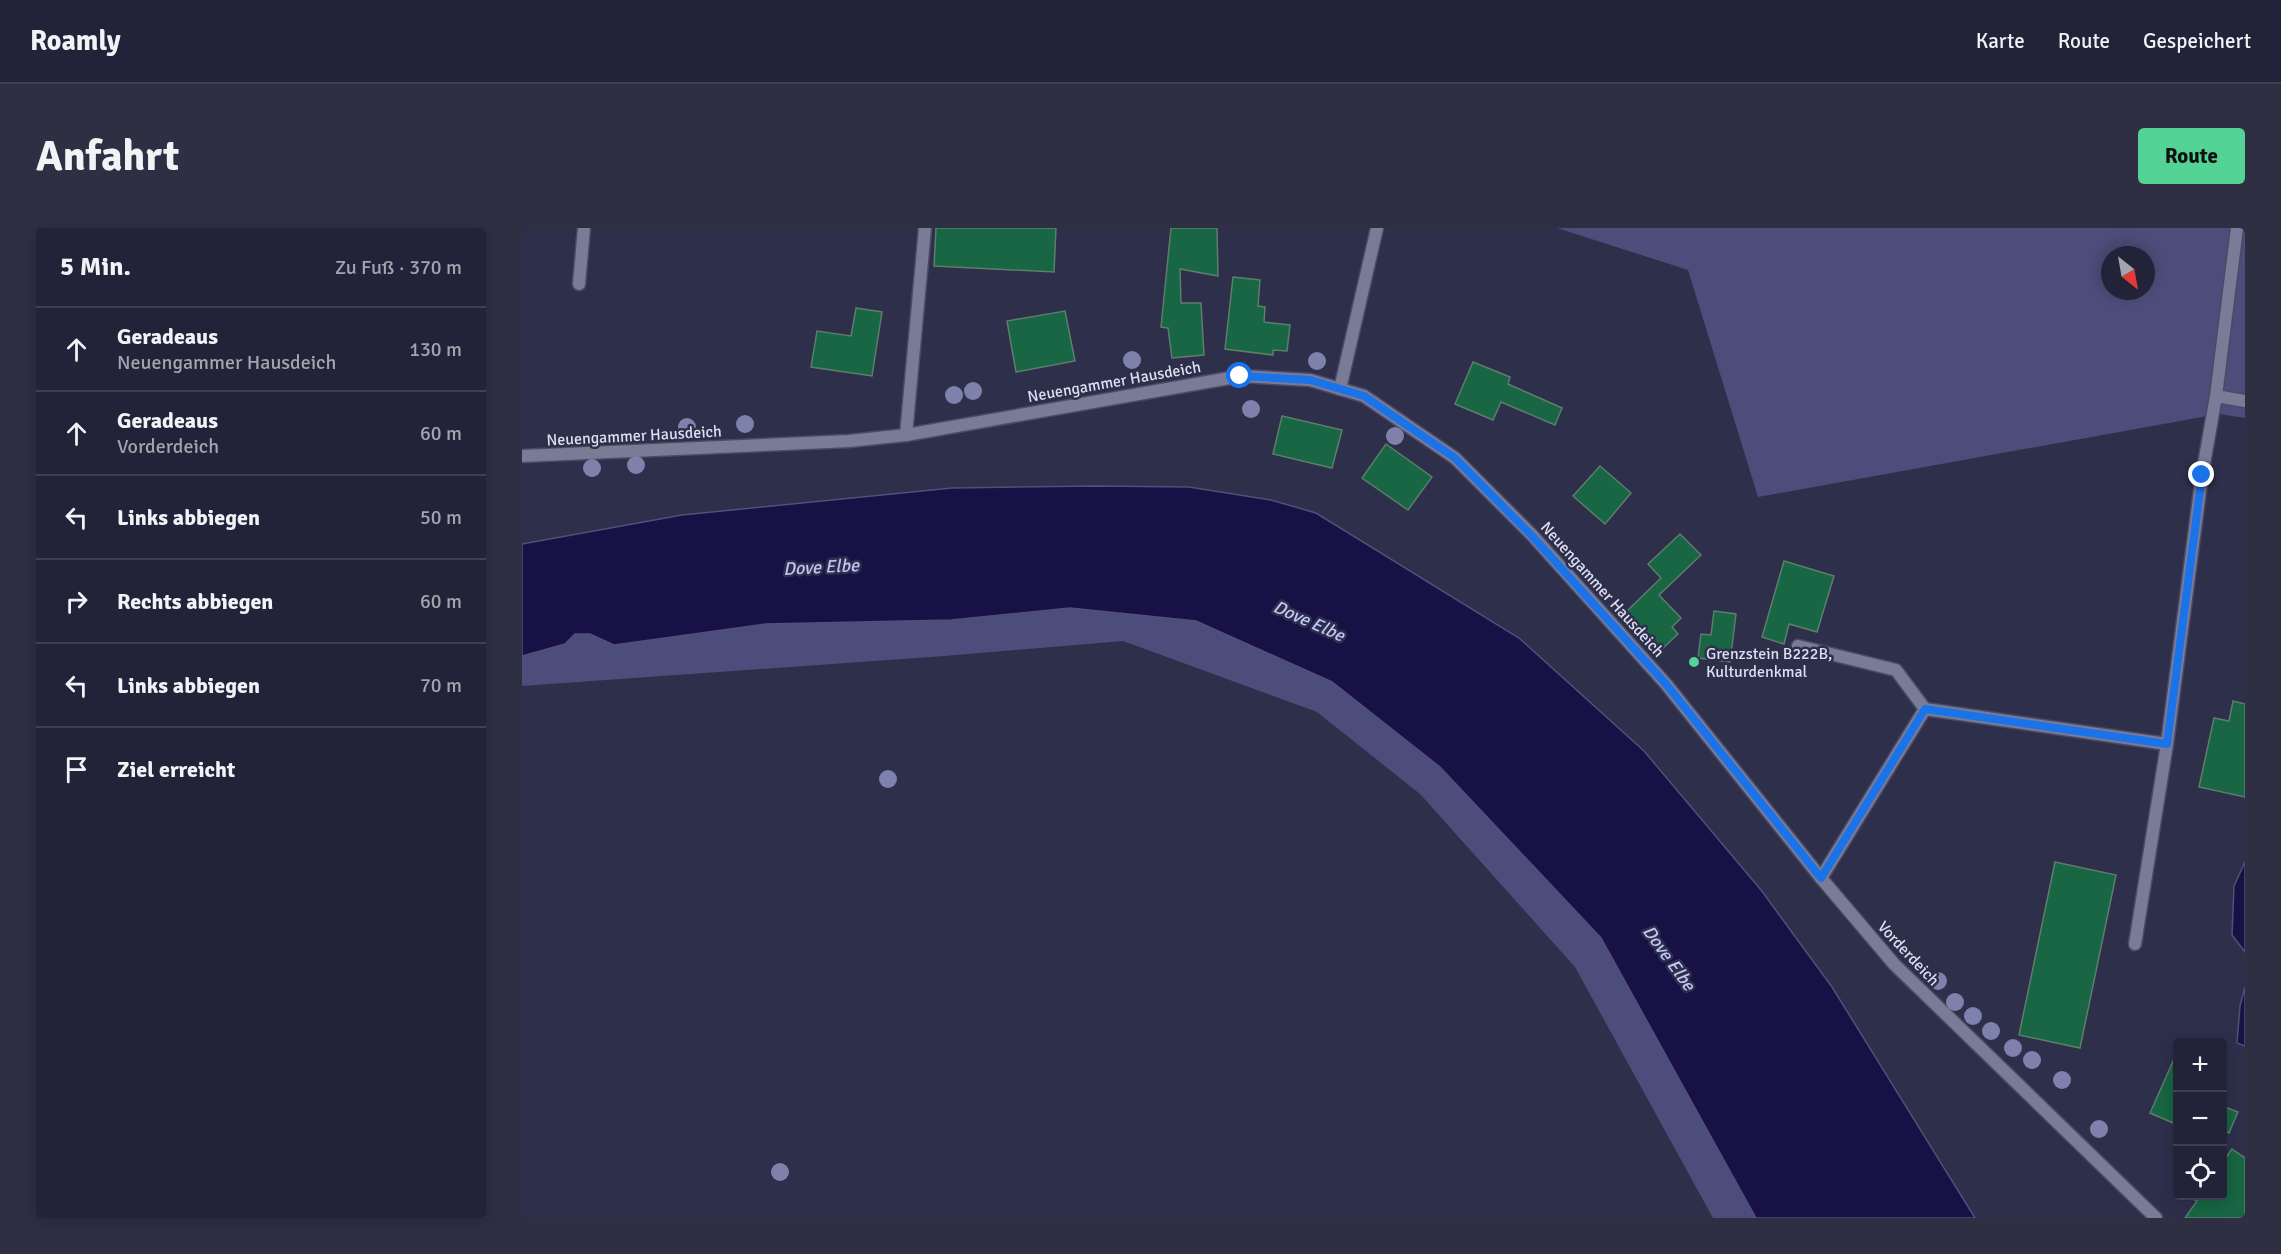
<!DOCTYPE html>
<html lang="de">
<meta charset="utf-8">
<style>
body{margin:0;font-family:Signika,sans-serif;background:#2e2f43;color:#f1f3f6}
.controls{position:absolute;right:18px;bottom:18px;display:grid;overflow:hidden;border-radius:6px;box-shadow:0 3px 15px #0003}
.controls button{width:54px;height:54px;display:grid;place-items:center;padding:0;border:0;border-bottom:2px solid #3f4053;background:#222338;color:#f1f3f6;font:30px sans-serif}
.compass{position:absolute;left:1579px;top:18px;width:54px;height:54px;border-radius:50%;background:#222338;box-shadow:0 3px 15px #0003;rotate:149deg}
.stop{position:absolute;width:18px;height:18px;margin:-14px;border:4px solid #1a73e8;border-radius:50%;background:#fff}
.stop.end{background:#1a73e8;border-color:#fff;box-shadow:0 2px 6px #0008}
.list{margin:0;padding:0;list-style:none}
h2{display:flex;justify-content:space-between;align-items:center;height:78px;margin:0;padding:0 24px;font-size:26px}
h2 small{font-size:20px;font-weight:400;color:#a2a4ae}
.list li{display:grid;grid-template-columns:39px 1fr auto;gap:18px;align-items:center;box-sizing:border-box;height:84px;padding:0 24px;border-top:2px solid #3f4053}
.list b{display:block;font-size:22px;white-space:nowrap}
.list p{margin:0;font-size:20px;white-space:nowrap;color:#a2a4ae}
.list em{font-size:20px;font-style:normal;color:#a2a4ae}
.icon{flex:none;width:33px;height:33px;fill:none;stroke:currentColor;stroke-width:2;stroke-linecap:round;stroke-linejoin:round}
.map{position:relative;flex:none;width:1723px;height:990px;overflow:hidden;border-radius:6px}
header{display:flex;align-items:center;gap:36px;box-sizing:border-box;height:84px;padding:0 30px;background:#222338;border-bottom:2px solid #3f4053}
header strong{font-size:28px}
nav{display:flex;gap:33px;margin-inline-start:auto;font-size:21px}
.intro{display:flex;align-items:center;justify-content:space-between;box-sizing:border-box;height:144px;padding:0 36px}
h1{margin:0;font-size:42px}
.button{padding:15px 27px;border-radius:6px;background:#53d396;color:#111;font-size:21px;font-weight:700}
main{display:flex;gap:36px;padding:0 36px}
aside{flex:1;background:#222338;border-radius:6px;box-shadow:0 3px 15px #0003}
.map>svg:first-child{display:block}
.green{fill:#4c4d7a;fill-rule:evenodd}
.water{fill:#171145;stroke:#524f79;stroke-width:1.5}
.building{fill:#186643;stroke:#5c7e6a;stroke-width:1.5}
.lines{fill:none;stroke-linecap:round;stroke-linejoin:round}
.lane-casing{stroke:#4a4b66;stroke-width:15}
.street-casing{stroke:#4a4b66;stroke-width:15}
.lane{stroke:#797b97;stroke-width:12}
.street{stroke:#797b97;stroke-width:12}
.tree{fill:#7e81ab}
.route{stroke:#1a73e8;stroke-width:8}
.poi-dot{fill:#53d396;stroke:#2e2f4b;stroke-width:2}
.labels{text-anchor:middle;stroke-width:5;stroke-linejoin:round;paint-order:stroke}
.street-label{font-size:16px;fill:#dddff1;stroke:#2e2f4b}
.poi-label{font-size:16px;fill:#dddff1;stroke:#2e2f4b;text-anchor:start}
.water-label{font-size:18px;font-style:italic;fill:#c1c5fa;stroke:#2e2f4b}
</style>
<header>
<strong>Roamly</strong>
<nav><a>Karte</a><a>Route</a><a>Gespeichert</a></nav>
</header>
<div class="intro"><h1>Anfahrt</h1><a class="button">Route</a></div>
<main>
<aside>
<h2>5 Min.<small>Zu Fuß · 370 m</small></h2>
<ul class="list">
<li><svg class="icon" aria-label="ahead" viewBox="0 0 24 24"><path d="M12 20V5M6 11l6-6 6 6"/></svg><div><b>Geradeaus</b><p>Neuengammer Hausdeich</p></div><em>130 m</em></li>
<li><svg class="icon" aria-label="ahead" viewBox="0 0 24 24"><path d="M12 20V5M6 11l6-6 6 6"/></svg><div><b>Geradeaus</b><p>Vorderdeich</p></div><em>60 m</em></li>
<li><svg class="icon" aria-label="left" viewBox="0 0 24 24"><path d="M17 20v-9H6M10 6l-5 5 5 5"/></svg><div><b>Links abbiegen</b></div><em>50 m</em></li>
<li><svg class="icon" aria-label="right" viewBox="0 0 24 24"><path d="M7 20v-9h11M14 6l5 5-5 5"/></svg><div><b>Rechts abbiegen</b></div><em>60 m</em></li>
<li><svg class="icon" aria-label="left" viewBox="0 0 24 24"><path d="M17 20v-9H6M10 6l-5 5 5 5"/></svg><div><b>Links abbiegen</b></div><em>70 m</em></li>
<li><svg class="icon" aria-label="arrive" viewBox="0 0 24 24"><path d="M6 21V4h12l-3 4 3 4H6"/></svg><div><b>Ziel erreicht</b></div></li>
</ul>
</aside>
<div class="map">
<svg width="1723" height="990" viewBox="0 0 1723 990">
<rect width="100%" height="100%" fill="#2e2f4b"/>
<path class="green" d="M1035,0H1723V190L1697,186L1236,269L1166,42ZM1588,27H1624V63H1588Z
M548,380L674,393L810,454L918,539L1079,710L1234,990H1191L1053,739L898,566L795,484L601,413L422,428L0,458V428L43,416L53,406H68L92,417L243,396L429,392Z"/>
<path class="water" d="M574,258L667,259L749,272L794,285L997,410L1122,523L1239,662L1310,759L1453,990H1234L1079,710L918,539L810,454L674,393L548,380L429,392L243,396L92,417L68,406H53L43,416L0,428V316L160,287L430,260Z
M1723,634V724L1710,707L1712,658Z
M1723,759V818L1715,815L1718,778Z"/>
<path class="building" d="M414,0H534L532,44L412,38Z
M649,0H695L696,48L658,41L659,75H679L682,127L650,130L646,100L639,99Z
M711,49L738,52L736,78L743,79L742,94L768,97L765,123L751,122V127L703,121Z
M334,80L360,84L350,148L289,139L295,103L329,108Z
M543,83L553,133L494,144L485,93Z
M951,134L988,149L986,156L1040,180L1033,197L979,174L971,192L933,176Z
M760,188L820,202L810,240L751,226Z
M864,216L910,249L886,282L840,250Z
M1078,238L1109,265L1083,296L1051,268Z
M1158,306L1179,327L1137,367L1159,390L1150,399L1156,406L1140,421L1104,384L1139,350L1126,336Z
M1262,333L1312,348L1295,404L1267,396L1262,416L1240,409Z
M1192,383L1214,386L1208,434L1176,430L1179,406L1189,407Z
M1711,473L1723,476V569L1677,559L1692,490L1707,493Z
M1533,634L1594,647L1558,820L1497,807Z
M1656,822V897L1628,885Z
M1700,878L1716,884L1707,905L1700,902Z
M1710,921L1723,930V990H1663L1675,973L1666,968H1700V935Z"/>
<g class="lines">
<g class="lane-casing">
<path id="lane" d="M57,56L62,0
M818,161L855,0
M1694,168L1723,173
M384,207L403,0
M1276,418L1374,442L1403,481
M1299,650L1403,481L1645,516
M1613,716L1645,516L1680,247L1694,168L1715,0"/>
</g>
<g class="street-casing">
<path id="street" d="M0,228L327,213L384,207L719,148L788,152L842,168L933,230L1010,307L1144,456L1299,650L1372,736L1634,990"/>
</g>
<use href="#lane" class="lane"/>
<use href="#street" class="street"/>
</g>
<g class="tree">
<circle cx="610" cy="132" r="9"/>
<circle cx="795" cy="133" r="9"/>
<circle cx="451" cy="163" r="9"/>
<circle cx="432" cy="167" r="9"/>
<circle cx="729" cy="181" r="9"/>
<circle cx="223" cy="196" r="9"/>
<circle cx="165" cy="199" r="9"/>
<circle cx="873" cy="208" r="9"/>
<circle cx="114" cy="237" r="9"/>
<circle cx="70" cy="240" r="9"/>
<circle cx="366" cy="551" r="9"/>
<circle cx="1416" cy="753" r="9"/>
<circle cx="1433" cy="774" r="9"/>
<circle cx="1451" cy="788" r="9"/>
<circle cx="1469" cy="803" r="9"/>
<circle cx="1491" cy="820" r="9"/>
<circle cx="1510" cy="832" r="9"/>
<circle cx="1540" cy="852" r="9"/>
<circle cx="1577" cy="901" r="9"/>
<circle cx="258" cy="944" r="9"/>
</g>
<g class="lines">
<path class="route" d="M718,148L788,152L842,168L933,230L1010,308L1144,456L1299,650L1403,481L1645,516L1680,247"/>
</g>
<circle class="poi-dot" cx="1172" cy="434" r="6"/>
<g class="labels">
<g class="street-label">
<text transform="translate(592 153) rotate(-10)" y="6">Neuengammer Hausdeich</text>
<text transform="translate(112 207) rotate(-3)" y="6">Neuengammer Hausdeich</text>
<text transform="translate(1081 361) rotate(48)" y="6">Neuengammer Hausdeich</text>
<text transform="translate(1387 725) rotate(47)" y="6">Vorderdeich</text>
</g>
<g class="poi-label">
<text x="1184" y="431">Grenzstein B222B,<tspan x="1184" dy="18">Kulturdenkmal</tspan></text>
</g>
<g class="water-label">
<text transform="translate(299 339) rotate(-3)" y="6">Dove Elbe</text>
<text transform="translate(787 393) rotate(24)" y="6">Dove Elbe</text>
<text transform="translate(1147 730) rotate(54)" y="6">Dove Elbe</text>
</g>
</g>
</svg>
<div class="controls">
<button>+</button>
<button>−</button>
<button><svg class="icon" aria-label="locate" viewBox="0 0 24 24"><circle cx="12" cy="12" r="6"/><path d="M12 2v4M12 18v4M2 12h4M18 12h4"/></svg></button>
</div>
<svg class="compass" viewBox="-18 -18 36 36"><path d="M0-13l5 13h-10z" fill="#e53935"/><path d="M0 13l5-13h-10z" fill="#a2a4ae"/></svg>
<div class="stop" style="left:718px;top:148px"></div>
<div class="stop end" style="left:1680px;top:247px"></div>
</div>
</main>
